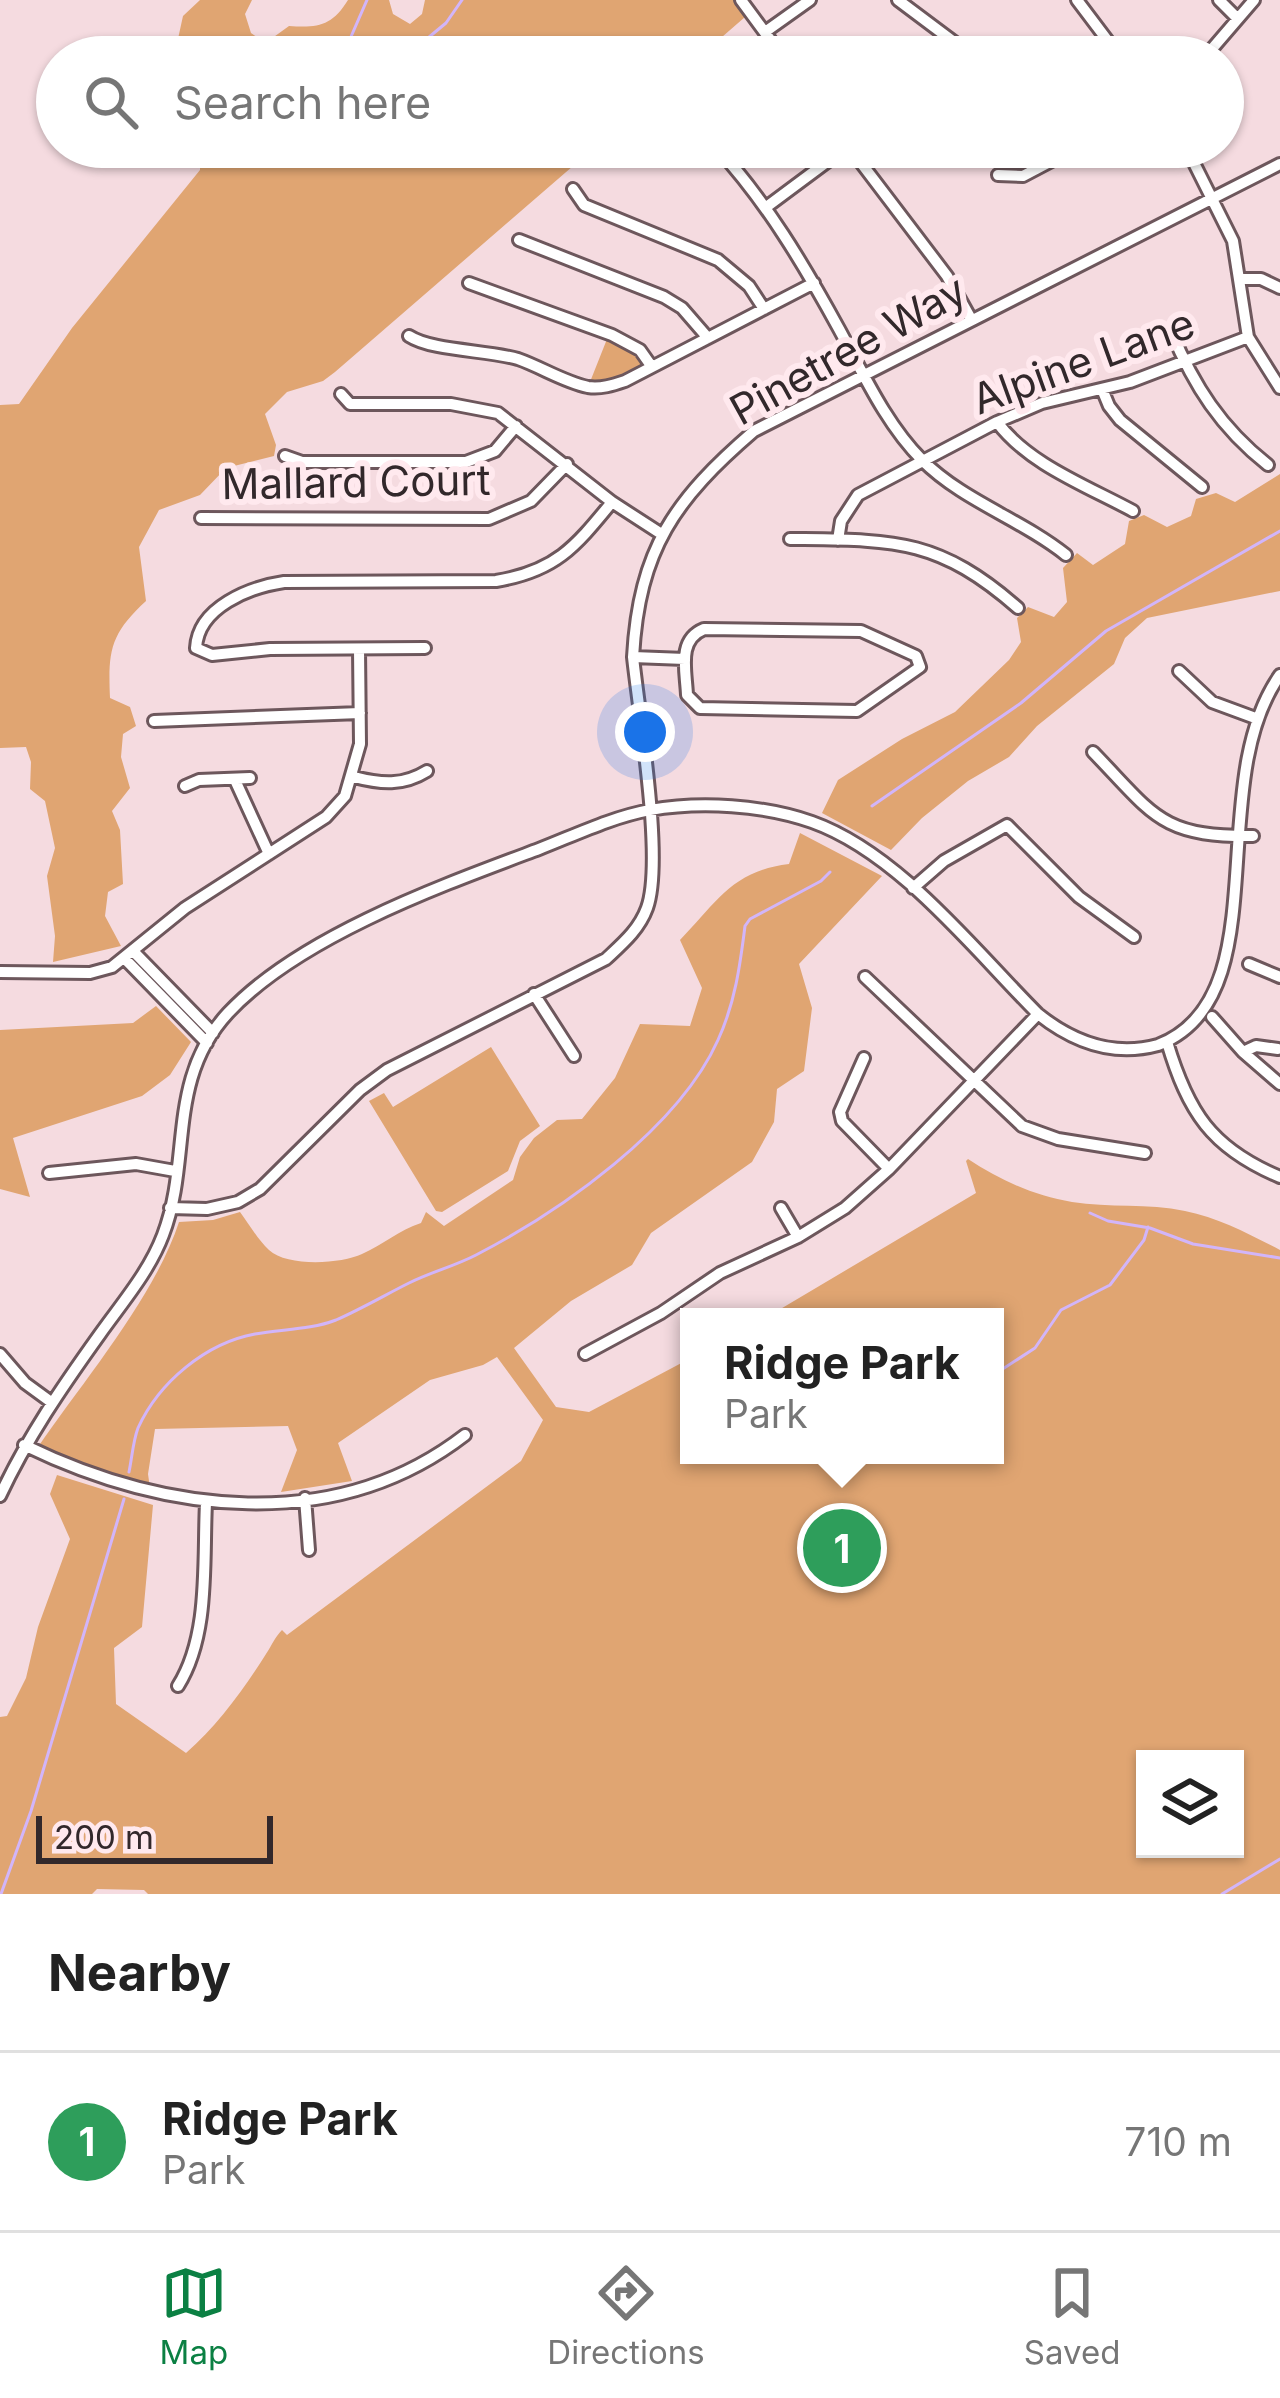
<!DOCTYPE html>
<style>
body{margin:0;font-family:Inter,sans-serif;background:#f2f2f2;color:#222}
.controls{position:absolute;right:36px;bottom:36px;display:grid;overflow:hidden;border-radius:0px;box-shadow:0 3px 9px #0004}
.controls button{width:108px;height:108px;display:grid;place-items:center;padding:0;border:0;border-bottom:3px solid #e0e0e0;background:#fff;color:#222;font:60px sans-serif}
.scale{position:absolute;left:36px;bottom:30px;width:237px;box-sizing:border-box;padding-left:12px;border:6px solid #32282b;border-top:0;font-size:33px;line-height:42px;white-space:nowrap;color:#32282b;-webkit-text-stroke:9px #ffe9ee;paint-order:stroke}
.you{position:absolute;left:645px;top:732px;width:42px;height:42px;margin:-30px;border:9px solid #fff;border-radius:50%;background:#1a73e8;box-shadow:0 0 0 18px #1a73e833}
.badge{display:grid;place-items:center;width:78px;height:78px;border-radius:50%;background:#0b8043;color:#fff;font-size:39px;font-weight:700}
.pin{position:absolute;translate:-50% -50%;border:6px solid #fff;box-shadow:0 3px 12px #0006}
.popup{position:absolute;left:680px;top:1308px;width:324px;height:156px;box-sizing:border-box;display:grid;place-content:center;border-radius:0px;background:#fff;filter:drop-shadow(0 3px 9px #0005);font-size:39px;white-space:nowrap;color:#767676}
.popup b{font-size:45px;color:#222}
.popup::after{content:'';position:absolute;left:50%;top:100%;margin-left:-24px;border:24px solid transparent;border-top-color:#fff}
.list{margin:0;padding:0;list-style:none}
h2{display:flex;justify-content:space-between;align-items:center;height:156px;margin:0;padding:0 48px;font-size:51px}
h2 small{font-size:39px;font-weight:400;color:#767676}
.list li{display:grid;grid-template-columns:78px 1fr auto;gap:36px;align-items:center;box-sizing:border-box;height:180px;padding:0 48px;border-top:3px solid #e0e0e0}
.list b{display:block;font-size:45px;white-space:nowrap}
.list p{margin:0;font-size:39px;white-space:nowrap;color:#767676}
.list em{font-size:39px;font-style:normal;color:#767676}
.icon{flex:none;width:66px;height:66px;fill:none;stroke:currentColor;stroke-width:2;stroke-linecap:round;stroke-linejoin:round}
.map{position:relative;flex:none;width:1280px;height:1894px;overflow:hidden}
.search{position:absolute;background:#fff;box-shadow:0 3px 9px #0004;left:36px;right:36px;top:36px;height:132px;display:flex;align-items:center;gap:30px;box-sizing:border-box;padding:0 42px;border-radius:66px;color:#767676;font-size:45px}
.sheet{height:336px;background:#fff}
nav{display:flex;justify-content:space-around;align-items:center;box-sizing:border-box;height:168px;border-top:3px solid #e0e0e0;background:#fff;font-size:33px;color:#767676}
nav a{display:grid;justify-items:center;gap:6px}
nav .on{color:#0b8043}
.map>svg:first-child{display:block}
.green{fill:#e0a572;fill-rule:evenodd}
.lines{fill:none;stroke-linecap:round;stroke-linejoin:round}
.stream{stroke:#d2b5f9;stroke-width:3}
.minor-casing{stroke:#6d575c;stroke-width:16}
.minor{stroke:#fff;stroke-width:10}
.labels{text-anchor:middle;stroke-width:12;stroke-linejoin:round;paint-order:stroke}
.street-label{font-size:42px;fill:#32282b;stroke:#ffe9ee}
</style>
<div class="map">
<svg width="1280" height="1894" viewBox="0 0 1280 1894">
<rect width="100%" height="100%" fill="#f5dbe0"/>
<path class="green" d="M200,0H252L245,14L251,33L261,40L271,39L289,26C318,28 332,26 348,0H389L393,14L410,24L422,14L425,0H734L745,17L699,57H174L183,16Z
M200,147H595L335,372L323,381L287,392L265,414L276,445L274,456L226,468L200,495L159,510L139,547L146,601C110,634 108,651 110,698L130,707L136,726L123,734L121,757L130,788L112,811L120,830L123,884L108,892L105,916L121,946L53,962L55,936L47,876L55,848L45,801L30,789L31,762L26,747L0,748V405L19,404L72,328L200,170Z
M609,334L640,350L652,367L625,381L588,387Z
M1280,474V591L1147,618L1125,638L1114,664L1037,726L1009,757L968,781L922,818L891,850L822,813L838,780L902,739L955,712L1009,660L1021,642L1017,618L1028,607L1054,617L1067,602L1063,568L1077,553L1093,565L1125,544L1129,521L1144,515L1167,527L1191,516L1196,499L1216,493L1235,502Z
M800,833L882,876L799,964L812,1008L804,1071L777,1089L774,1122L752,1162L651,1233L632,1265L571,1301L514,1348L556,1407L589,1412L689,1359V1455H995V1317H767L976,1193L966,1161L968,1159C1000,1180 1034,1196 1072,1202C1109,1208 1148,1203 1185,1211C1219,1218 1249,1234 1280,1250V1894H148L144,1890L97,1889L92,1894H0V1717L7,1716L26,1678L38,1627L70,1539L50,1494L57,1475L153,1505L142,1627L114,1648L116,1704L186,1753C217,1726 244,1689 266,1654C272,1645 275,1637 282,1630L287,1635L521,1461L543,1420L497,1357L483,1365L430,1380L338,1443L352,1481L281,1492L297,1450L288,1426L155,1429L148,1474L150,1488L59,1458L38,1447C84,1380 154,1298 179,1222L213,1220L240,1212C249,1224 258,1240 269,1250C287,1267 341,1264 362,1254C383,1245 399,1230 421,1223L426,1212L444,1226L513,1180L520,1157L534,1138L557,1120L582,1119L615,1078L640,1024L690,1026L702,988L680,940C717,902 732,871 789,864ZM1145,1759H1235V1849H1145Z
M156,1006L191,1042L170,1075L142,1096L13,1138L30,1197L0,1189V1030L133,1023Z
M491,1047L540,1126L520,1141L508,1171L442,1212L436,1211L369,1101L384,1093L393,1107Z"/>
<g class="lines">
<path class="stream" d="M350,39L367,0
M405,57L446,23L462,0
M872,806L1021,703L1106,631L1280,531
M1090,1213L1108,1221L1150,1228L1193,1244L1280,1258
M995,1374L1035,1348L1061,1310L1110,1285L1144,1240L1148,1227
M129,1472C132,1458 133,1441 138,1428C159,1382 206,1343 255,1334C282,1329 310,1330 336,1320C361,1309 385,1295 409,1283C431,1272 455,1266 476,1255C561,1211 678,1129 718,1040C735,1003 740,966 745,926L750,919L821,881L830,872
M1,1894L31,1811L124,1499
M1222,1894L1280,1859"/>
<g class="minor-casing">
<path id="minor" d="M741,0L783,57
M898,0L974,57
M1077,0L1120,57
M1219,0L1236,17
M765,32L810,0
M1205,57L1254,0
M716,147C766,201 804,265 839,329C863,373 886,424 922,460C963,501 1021,519 1066,555
M849,147L947,276L971,319
M1186,147L1233,241L1248,337L1280,388
M998,175L1023,176L1078,147
M573,189L584,205L718,260L749,286L764,309
M765,208L847,147
M519,240L664,297L682,308L708,338
M1239,279H1261L1280,288
M469,283L612,335L640,350L652,367
M1171,331C1194,386 1221,428 1268,465
M409,336C432,351 487,350 518,359C541,367 564,382 588,387C601,389 613,385 625,381L814,283
M1102,389L1109,406L1120,420L1202,487
M341,394L350,404H451L498,413L612,502L663,535
M997,422C1028,464 1087,486 1133,511
M285,456L302,462H466L495,451L516,426
M201,518L489,519L531,501L567,464
M790,539C892,540 937,537 1018,608
M838,540L841,521L858,495L997,422L1042,403L1130,382L1248,337
M704,629L861,631L916,656L920,667L857,711L700,708L687,695C686,670 677,640 704,629Z
M425,648L270,649L212,655L196,648C198,607 250,587 284,582L496,581C556,571 575,547 612,502
M633,657L685,659
M1179,671L1212,702L1258,719
M154,721L360,713
M1093,752C1154,815 1160,837 1253,836
M354,777C381,784 403,786 427,771
M235,780L269,854
M185,786L199,780L250,778
M913,888L944,861L1007,825L1079,897L1134,937
M134,952L213,1033
M125,959L207,1043
M1249,964L1280,977
M0,972L90,973L112,967L185,908L326,817L345,796L360,744L359,649
M865,977L1022,1126L1058,1139L1145,1153
M534,994L574,1056
M1212,1017L1243,1052L1280,1084
M1167,1042C1188,1112 1211,1148 1280,1177
M1243,1052L1256,1046L1278,1049
M864,1058L840,1112L842,1121L889,1169
M49,1173L136,1164L175,1171
M170,1208L207,1209L238,1202L260,1189L360,1090L387,1070L606,959C622,944 639,930 647,908C664,861 639,714 633,657C639,549 675,499 754,431L1280,164
M781,1208L798,1237
M0,1354L25,1383L51,1402
M585,1354L661,1313L720,1273L798,1237L845,1208L889,1169L1038,1014
M24,1445C164,1513 334,1536 465,1435
M0,1496C27,1438 62,1387 100,1334C122,1303 149,1272 163,1235C192,1160 166,1080 228,1013C300,936 443,885 539,849C575,835 612,817 650,810C701,801 763,805 812,822C899,853 974,950 1038,1014C1073,1042 1114,1057 1158,1045C1280,998 1202,785 1280,675
M305,1498L309,1550
M178,1686C210,1635 203,1562 206,1503"/>
</g>
<use href="#minor" class="minor"/>
</g>
<g class="labels">
<g class="street-label">
<text transform="translate(848 350) rotate(-29)" y="15">Pinetree Way</text>
<text transform="translate(1083 361) rotate(-20)" y="15">Alpine Lane</text>
<text transform="translate(356 482) rotate(-1)" y="15">Mallard Court</text>
</g>
</g>
</svg>
<div class="controls">
<button><svg class="icon" aria-label="layers" viewBox="0 0 24 24"><path d="M12 4l9 5-9 5-9-5zM3 14l9 5 9-5"/></svg></button>
</div>
<div class="scale">200 m</div>
<div class="you"></div>
<div class="pin badge" style="left:842px;top:1548px;background:#2e9e5b">1</div>
<div class="popup"><b>Ridge Park</b>Park</div>
<div class="search"><svg class="icon" aria-label="search" viewBox="0 0 24 24"><circle cx="10" cy="10" r="6"/><path d="M15 15l6 6"/></svg>Search here</div>
</div>
<section class="sheet">
<h2>Nearby<small></small></h2>
<ul class="list">
<li><span class="badge" style="background:#2e9e5b">1</span><div><b>Ridge Park</b><p>Park</p></div><em>710 m</em></li>
</ul>
</section>
<nav>
<a class="on"><svg class="icon" aria-label="map" viewBox="0 0 24 24"><path d="M3 6l6-2 6 2 6-2v14l-6 2-6-2-6 2zM9 4v14M15 6v14"/></svg>Map</a>
<a><svg class="icon" aria-label="directions" viewBox="0 0 24 24"><path d="M12 3l9 9-9 9-9-9zM9 14v-3h6M13 9l2 2-2 2"/></svg>Directions</a>
<a><svg class="icon" aria-label="saved" viewBox="0 0 24 24"><path d="M7 4h10v16l-5-4-5 4z"/></svg>Saved</a>
</nav>
